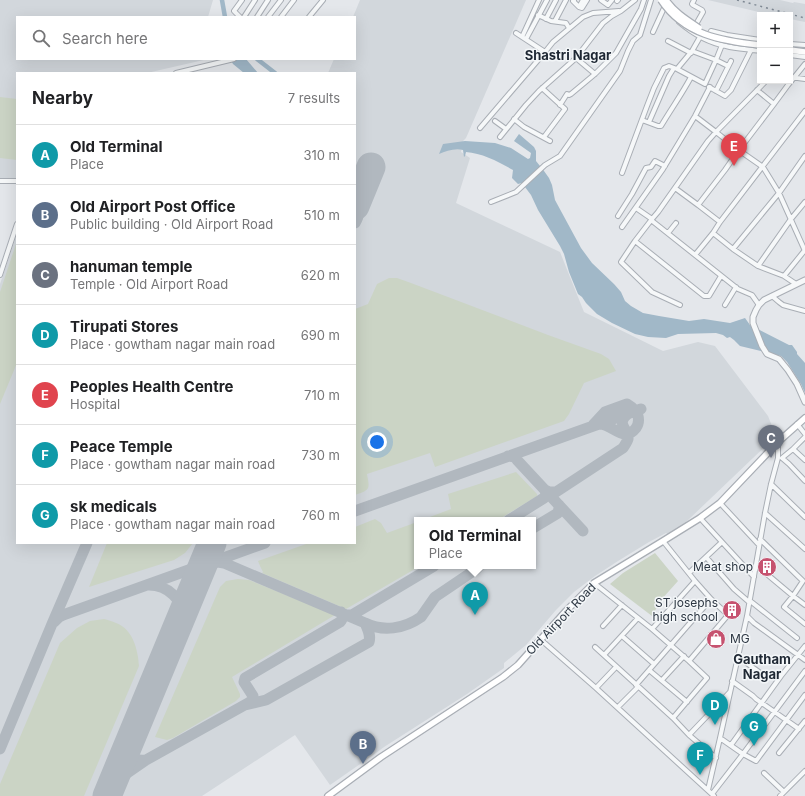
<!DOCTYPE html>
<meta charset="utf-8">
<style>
body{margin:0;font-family:Inter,sans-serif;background:#f6f6f6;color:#202124}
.controls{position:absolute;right:12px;top:12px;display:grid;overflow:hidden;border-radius:0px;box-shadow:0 4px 16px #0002}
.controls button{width:36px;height:36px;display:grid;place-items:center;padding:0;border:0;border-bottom:1px solid #e0e0e0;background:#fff;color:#202124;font:20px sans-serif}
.you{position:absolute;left:377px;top:442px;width:14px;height:14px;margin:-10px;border:3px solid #fff;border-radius:50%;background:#1a73e8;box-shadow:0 0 0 6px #1a73e833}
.badge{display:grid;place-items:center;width:26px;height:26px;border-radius:50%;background:#0f766e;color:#fff;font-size:13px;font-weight:700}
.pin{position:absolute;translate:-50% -33px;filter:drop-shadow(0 1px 2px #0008)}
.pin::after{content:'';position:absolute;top:21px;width:14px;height:12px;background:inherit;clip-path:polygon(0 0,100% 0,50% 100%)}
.popup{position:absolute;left:414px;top:517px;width:122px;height:52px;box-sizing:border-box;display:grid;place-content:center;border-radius:0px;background:#fff;filter:drop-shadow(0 1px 3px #0005);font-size:13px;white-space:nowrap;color:#757577}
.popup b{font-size:15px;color:#202124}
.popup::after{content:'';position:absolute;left:50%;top:100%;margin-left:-8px;border:8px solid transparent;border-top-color:#fff}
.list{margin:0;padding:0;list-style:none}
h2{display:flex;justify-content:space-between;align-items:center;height:52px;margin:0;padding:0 16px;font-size:17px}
h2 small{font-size:13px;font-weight:400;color:#757577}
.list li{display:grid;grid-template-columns:26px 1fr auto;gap:12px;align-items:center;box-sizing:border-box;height:60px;padding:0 16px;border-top:1px solid #e0e0e0}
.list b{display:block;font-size:15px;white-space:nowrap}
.list p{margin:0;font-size:13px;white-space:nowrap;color:#757577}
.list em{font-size:13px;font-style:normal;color:#757577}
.icon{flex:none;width:22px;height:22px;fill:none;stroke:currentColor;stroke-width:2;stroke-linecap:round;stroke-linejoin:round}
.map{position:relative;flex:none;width:805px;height:796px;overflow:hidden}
.search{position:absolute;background:#fff;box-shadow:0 4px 16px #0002;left:16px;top:16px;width:340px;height:44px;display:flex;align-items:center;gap:10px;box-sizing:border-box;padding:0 14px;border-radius:0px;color:#757577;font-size:15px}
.panel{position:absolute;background:#fff;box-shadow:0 4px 16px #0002;left:16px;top:72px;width:340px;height:472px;border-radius:0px}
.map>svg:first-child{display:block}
.built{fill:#d2d7dc;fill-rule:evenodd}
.green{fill:#cbd4c5}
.water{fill:#a1b8c8}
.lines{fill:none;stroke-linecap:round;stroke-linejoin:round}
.canal{stroke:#a1b8c8;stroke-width:4.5}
.taxiway{stroke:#b1b8bf;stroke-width:11}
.runway{stroke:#b1b8bf;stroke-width:29}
.minor-casing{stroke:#a9aeb5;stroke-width:6}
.tertiary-casing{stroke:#a9aeb5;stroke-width:7}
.secondary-casing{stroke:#a9aeb5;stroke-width:8}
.minor{stroke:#f6f8f9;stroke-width:4}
.tertiary{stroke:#f6f8f9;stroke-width:5}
.secondary{stroke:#fff;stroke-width:5.5}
.rail{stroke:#7e8893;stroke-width:1.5;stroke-dasharray:2 4;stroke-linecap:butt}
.secondary-bridge-casing{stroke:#a9aeb5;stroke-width:8;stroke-linecap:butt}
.secondary-bridge{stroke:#fff;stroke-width:5.5}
.labels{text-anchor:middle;stroke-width:3;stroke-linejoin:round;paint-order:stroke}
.poi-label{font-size:12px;fill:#2c3642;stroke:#f3f6f8;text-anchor:end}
.street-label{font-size:12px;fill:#2c3642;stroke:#f3f6f8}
.neighbourhood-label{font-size:13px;font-weight:bold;fill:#1e2733;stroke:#f3f6f8}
</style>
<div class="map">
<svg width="805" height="796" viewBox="0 0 805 796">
<rect width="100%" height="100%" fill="#e4e7eb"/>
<path class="built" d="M0,0H213L208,17H17V59H208L147,73H17V179H0Z
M360,0H526L466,138L463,141L461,152L470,158L456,203L560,252L584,312L663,351L698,342L715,346L768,416L776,436L686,522L687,523L669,535L666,533L649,542L618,561L595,576L574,592L556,610L526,645L504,663V668L467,694L384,747L376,753L330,785L295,735L202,796H0V284L17,234V543H355V73H328L334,59H355V17H353ZM417,520H533V566H417Z
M708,0H780L793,3L794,2L805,4V22L790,19V15H771Z"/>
<path class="green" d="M0,97L17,99V160L0,158Z
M17,241V363L0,404V292Z
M389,278H397L411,283L548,335L601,354L609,359L616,371L584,383L569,414L564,421L435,467L430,453L367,474C370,490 370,490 355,495V309L368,304L377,284Z
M516,472L537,494V496L498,520H422L451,509L448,494Z
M375,519L381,523L387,533L417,522V566H420L346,609L262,573L263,572L260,566L258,561L309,543H355V527Z
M107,543H193L185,553L174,560L89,587Z
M655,553L678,581L661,600L652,616L610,584L623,573Z
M238,579L249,580L335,615L232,677L240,694V697L236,701L173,738L167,740L155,737L220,587L226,581Z
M104,619C108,620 112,621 116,623C133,629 138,650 139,666L84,796H0V784L60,643L77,628L90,621Z"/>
<path class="water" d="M230,59H246L258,73H244L233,64Z
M519,134L534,147L536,151V161L544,171L549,178L552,185L555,200L581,248L592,263L614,284L621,292L625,301L631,306L643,313L659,316L689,321L704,319L730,323L745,318L750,325L789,345H792L797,352V354L805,363V393L801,384L787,362L781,356L740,346L734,340L730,337L727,338L723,335L716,333L678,334L666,338L648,337L635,334L612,323L597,314L586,303L582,297L578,294L569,272L564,254L560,246L538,210L531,195L522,183L518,184L512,178L513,170C499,162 482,153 466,152L465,156L464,157L463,150C455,148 446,151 439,154L443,144L465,141L495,143L511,148L528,159L530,158L531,153L514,141Z"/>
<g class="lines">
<path class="canal" d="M222,0L225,17
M257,59L275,73"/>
<path class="taxiway" d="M355,200C360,208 360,215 355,223
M593,425L605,412L627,404C632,407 636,410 638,416C639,420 638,425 636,428C626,441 617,430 607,426C604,424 601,424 598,424
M508,456L515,457L517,460L583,531
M545,490L549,492H556L623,448C625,445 627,442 628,439C629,429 614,424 629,413
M355,511L641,409
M509,520L544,498L546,495L545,490
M533,528L558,513L559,508V505
M213,543C214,555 214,555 224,563
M215,561L265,543
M211,563L218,562L224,563L365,623
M149,585C167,585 185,600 181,618
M347,615H352L434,566
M54,622L59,617L63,615L197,567L203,563L205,560
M245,705L266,700L369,642C371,635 368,630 365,623C383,632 404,629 421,617L435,597L475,570L479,566
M128,747V755C134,760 139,761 146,760
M0,749L52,624L87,543
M109,792L114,784L120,778L146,760L250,702L252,700L253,696L244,682L245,678L340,622C343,619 343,615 341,612"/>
<path class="runway" d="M355,206L371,167
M107,796L212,543"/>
<g class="minor-casing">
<path id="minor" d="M574,0L573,1L579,7L582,8L587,0
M601,0L608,5L612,0
M694,0L692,4L693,5L702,10L703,12L695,26
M617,1L618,0
M579,7L583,0
M538,15L551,21L566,23L569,28
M240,17L234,11L242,0
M244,17L255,0
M257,17L268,0
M268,17L281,0
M281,17L294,0
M309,17L323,0
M546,19L556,0
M555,21L566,0
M679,22C692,33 709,43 726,46C737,49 749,49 760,51
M653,32L664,8
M516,33L545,52L553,42L583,17L593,13L619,11
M522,37L539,0
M708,37L711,31L727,35L760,40
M526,39L547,0
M668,41L691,53
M790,44L805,45
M722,45L716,60L728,66
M790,55L805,57
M576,58L595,74
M677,69L692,51L700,37
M176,73L234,59
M790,77L805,79
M766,81L716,132L740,151L763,167L779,193L805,251
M709,87L725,96L731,90L751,50
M542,88L565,109L544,137
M757,90L774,104
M716,91L731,61
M560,105L567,94L569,95L571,94L595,74L616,53L641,9L644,0
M514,119L524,127L550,141
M642,120L658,126H661C671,109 682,94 691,77
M495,121L506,129
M649,122L669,76L674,68
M480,128L545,52
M500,137L526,105L539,91L576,58L603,23L612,16L621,11L635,0
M622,173L647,106L654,88L664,68L669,66L677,69L705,84L716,60L692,51
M0,181H17
M675,188L698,205
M491,202L516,192L545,165L560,156L620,71L628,51L633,41L640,35L651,0
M636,208L652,219L658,212L708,141L716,132L695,116
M618,216L632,194L646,168L651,167L655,161L665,166
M652,219L635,241L621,262L652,292L680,305
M651,220L738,289L752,295L759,305
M720,222L698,205L725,170L739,150L774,104L788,85L805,64
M622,227L663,169L695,116L710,87
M668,233L676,223
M713,233L733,249L758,266L791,219L805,202
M635,241L704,296H709L721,276
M733,249L779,193L805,156
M695,255L713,233L720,222L805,111
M758,266L784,276L796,284
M0,275L17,224
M784,276L805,250
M772,296L779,302L783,305L805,311
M725,305L736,287
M797,424L805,434
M805,437L793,449L805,460
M793,449L782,458L789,464L805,481
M771,484L805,517
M720,503L759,545
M765,513L805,549
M700,518L754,577
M760,539L803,581L793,596L784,607L805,624
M663,541L695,581L652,629L689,661
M706,557L734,589L749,602
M756,565L793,596L805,605
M689,573L722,542
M594,583L652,629
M749,600L797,638
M747,616L754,623L805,660
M603,626L622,605
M622,636L654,664
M540,639L596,688L714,796
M595,647L673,718L689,735
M604,655L638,618
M737,656L759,672
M649,670L687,702
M805,671L743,754L756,761L805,695
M662,680L684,656
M732,681L753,696L756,699L799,729
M636,685L711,599L695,581
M596,688L616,667
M618,707L638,687
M673,718L707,678L689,661L728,615L711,599
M731,745L781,676L805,646
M779,753L805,721
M716,758L689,735L730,692
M764,773L784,792
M708,790L720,738L747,616L765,513L771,484L778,458V442
M712,794L743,754L720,738
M780,796L805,771"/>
</g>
<g class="tertiary-casing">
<path id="tertiary" d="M805,280L764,300L759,305L756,310L753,317V323L762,346L767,354L779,359L788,370L797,384L805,402"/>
</g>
<g class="secondary-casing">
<path id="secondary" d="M790,50L805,52
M328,796L381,757L503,677L518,665L566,611L594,583L663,541L700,518L720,503L778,442L805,418"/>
</g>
<use href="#minor" class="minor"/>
<use href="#tertiary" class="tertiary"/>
<use href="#secondary" class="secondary"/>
<path class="rail" d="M737,0L805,18"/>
<g class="secondary-bridge-casing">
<path id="secondary-bridge" d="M661,0C684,35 722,41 760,45
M666,0C674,12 687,20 699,28"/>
</g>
<use href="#secondary-bridge" class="secondary-bridge"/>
</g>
<defs>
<g id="building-disc" transform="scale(1)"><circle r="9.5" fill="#c6526f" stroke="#f3f6f8"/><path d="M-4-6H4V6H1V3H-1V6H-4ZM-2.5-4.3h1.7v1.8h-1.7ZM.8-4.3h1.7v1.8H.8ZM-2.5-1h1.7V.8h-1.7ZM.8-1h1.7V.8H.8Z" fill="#fff"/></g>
<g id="shop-disc" transform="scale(1)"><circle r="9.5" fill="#c6526f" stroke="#f3f6f8"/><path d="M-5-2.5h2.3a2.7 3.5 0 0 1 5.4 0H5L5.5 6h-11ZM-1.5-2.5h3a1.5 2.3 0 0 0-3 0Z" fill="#fff"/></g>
</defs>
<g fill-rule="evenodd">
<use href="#building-disc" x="767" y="567"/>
<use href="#building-disc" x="732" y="610"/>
<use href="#shop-disc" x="716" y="639"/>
</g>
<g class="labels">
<g class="poi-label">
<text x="753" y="571">Meat shop</text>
<text x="718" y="607">ST josephs<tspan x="718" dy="14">high school</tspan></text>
<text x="730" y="643" text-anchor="start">MG</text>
</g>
<g class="street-label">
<text transform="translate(561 619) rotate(-46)" y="4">Old Airport Road</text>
</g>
<g class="neighbourhood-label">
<text x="568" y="60">Shastri Nagar</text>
<text x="762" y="664">Gautham<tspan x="762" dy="15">Nagar</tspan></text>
</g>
</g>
</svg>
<div class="controls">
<button>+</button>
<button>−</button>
</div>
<div class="you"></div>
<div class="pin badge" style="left:475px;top:615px;background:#0f9aa8">A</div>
<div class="popup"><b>Old Terminal</b>Place</div>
<div class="pin badge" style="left:363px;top:764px;background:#5c6f8a">B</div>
<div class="pin badge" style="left:771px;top:458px;background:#6b7280">C</div>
<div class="pin badge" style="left:715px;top:725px;background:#0f9aa8">D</div>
<div class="pin badge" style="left:734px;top:166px;background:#e0444e">E</div>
<div class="pin badge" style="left:700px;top:775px;background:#0f9aa8">F</div>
<div class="pin badge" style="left:754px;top:746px;background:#0f9aa8">G</div>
<div class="search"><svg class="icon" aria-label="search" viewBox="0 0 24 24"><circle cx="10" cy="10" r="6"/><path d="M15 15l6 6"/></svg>Search here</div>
<section class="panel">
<h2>Nearby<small>7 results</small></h2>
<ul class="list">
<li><span class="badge" style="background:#0f9aa8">A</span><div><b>Old Terminal</b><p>Place</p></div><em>310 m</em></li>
<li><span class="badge" style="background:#5c6f8a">B</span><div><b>Old Airport Post Office</b><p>Public building · Old Airport Road</p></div><em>510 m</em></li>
<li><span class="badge" style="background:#6b7280">C</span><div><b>hanuman temple</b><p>Temple · Old Airport Road</p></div><em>620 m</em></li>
<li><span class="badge" style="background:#0f9aa8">D</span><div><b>Tirupati Stores</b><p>Place · gowtham nagar main road</p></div><em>690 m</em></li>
<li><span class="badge" style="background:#e0444e">E</span><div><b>Peoples Health Centre</b><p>Hospital</p></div><em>710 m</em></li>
<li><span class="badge" style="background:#0f9aa8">F</span><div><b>Peace Temple</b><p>Place · gowtham nagar main road</p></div><em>730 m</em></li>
<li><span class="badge" style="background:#0f9aa8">G</span><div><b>sk medicals</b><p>Place · gowtham nagar main road</p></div><em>760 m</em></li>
</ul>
</section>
</div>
